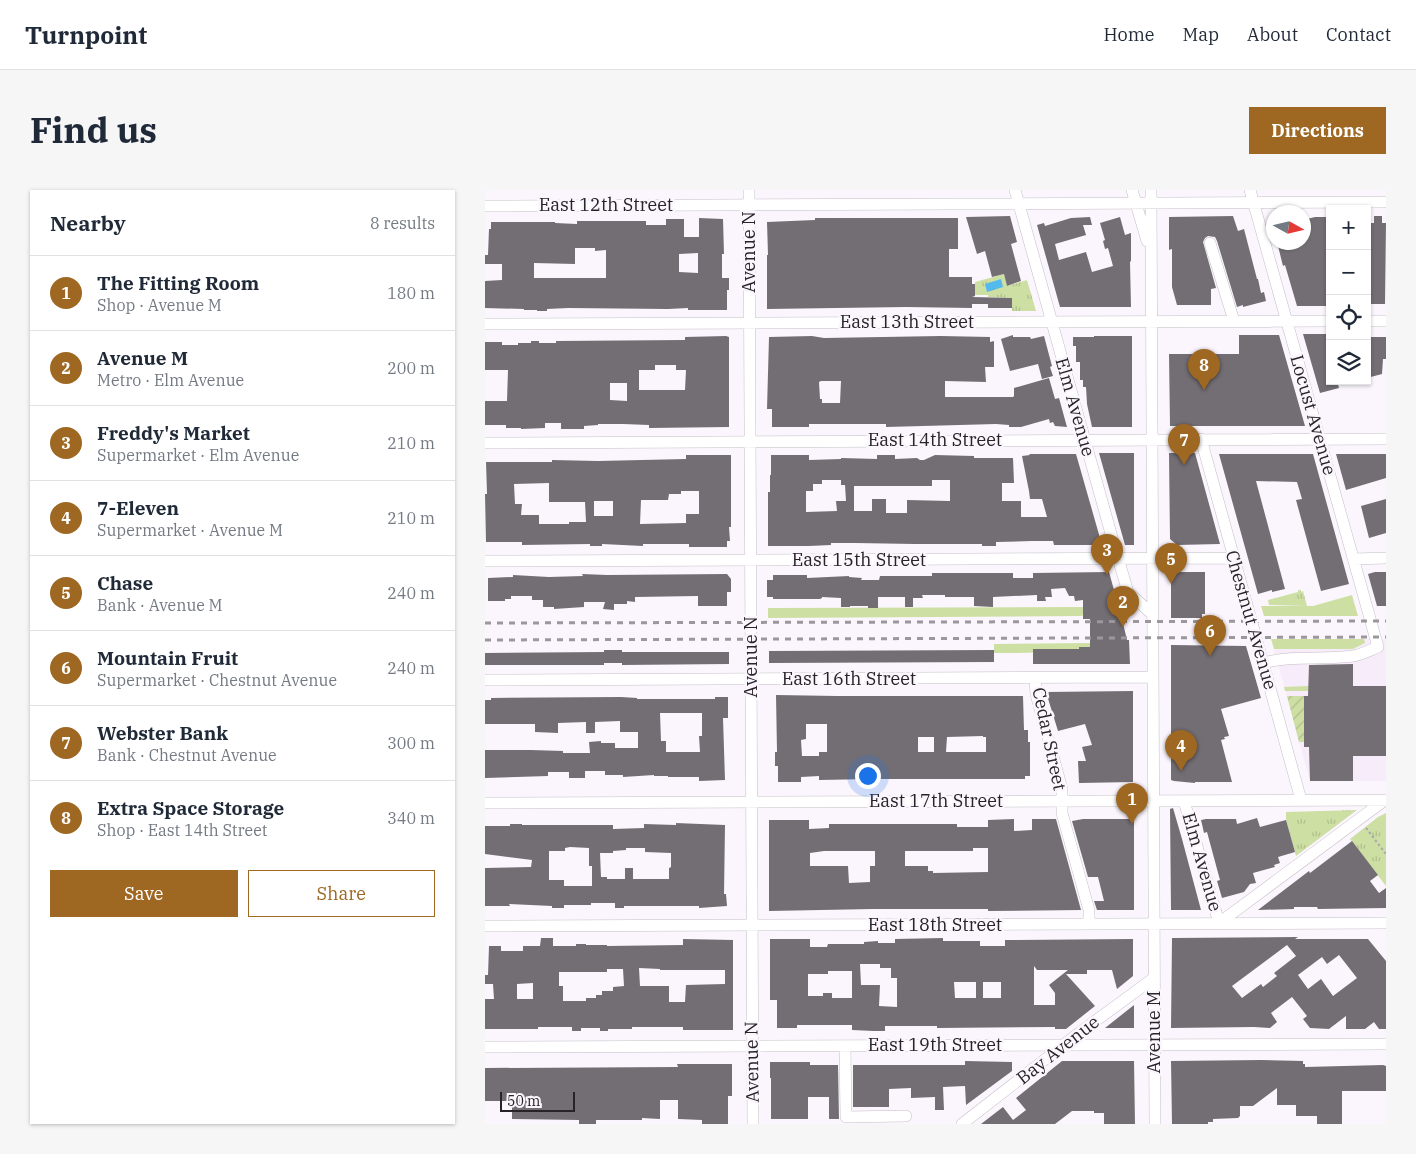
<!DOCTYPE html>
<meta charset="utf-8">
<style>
body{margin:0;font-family:"IBM Plex Serif",serif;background:#f6f6f7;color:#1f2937}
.controls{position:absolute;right:15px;top:15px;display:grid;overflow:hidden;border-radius:0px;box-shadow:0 1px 4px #0004}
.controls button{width:45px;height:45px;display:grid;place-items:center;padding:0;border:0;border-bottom:1px solid #e0e1e3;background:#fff;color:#1f2937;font:25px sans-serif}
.compass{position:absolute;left:781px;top:15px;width:45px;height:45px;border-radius:50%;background:#fff;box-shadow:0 1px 4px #0004;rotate:98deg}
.scale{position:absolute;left:15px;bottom:12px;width:75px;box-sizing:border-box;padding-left:5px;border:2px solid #262427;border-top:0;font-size:14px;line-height:18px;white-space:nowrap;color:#262427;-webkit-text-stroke:4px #fbf6fd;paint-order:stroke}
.you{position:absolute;left:382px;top:585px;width:18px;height:18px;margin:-12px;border:4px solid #fff;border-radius:50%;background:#1a73e8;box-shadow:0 0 0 8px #1a73e833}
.badge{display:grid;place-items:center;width:32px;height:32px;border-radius:50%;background:#9e6822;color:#fff;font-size:16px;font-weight:700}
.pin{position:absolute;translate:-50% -41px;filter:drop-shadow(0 1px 2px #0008)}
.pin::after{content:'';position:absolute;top:26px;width:18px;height:15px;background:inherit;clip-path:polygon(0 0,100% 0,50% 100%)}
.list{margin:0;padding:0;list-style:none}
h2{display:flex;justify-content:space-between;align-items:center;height:65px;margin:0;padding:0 20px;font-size:21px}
h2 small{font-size:16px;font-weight:400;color:#747a83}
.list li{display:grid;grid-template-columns:32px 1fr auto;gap:15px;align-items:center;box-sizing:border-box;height:75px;padding:0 20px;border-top:1px solid #e0e1e3}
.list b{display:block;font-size:19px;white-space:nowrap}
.list p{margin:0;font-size:16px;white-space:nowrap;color:#747a83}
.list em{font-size:16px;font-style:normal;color:#747a83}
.actions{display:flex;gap:10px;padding:15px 20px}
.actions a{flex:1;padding:11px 0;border:1px solid #9e6822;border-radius:0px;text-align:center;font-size:18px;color:#9e6822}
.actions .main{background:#9e6822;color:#fff}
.icon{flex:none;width:28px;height:28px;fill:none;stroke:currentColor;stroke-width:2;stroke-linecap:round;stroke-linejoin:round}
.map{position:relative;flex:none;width:901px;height:934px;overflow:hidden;border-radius:0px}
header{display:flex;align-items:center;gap:30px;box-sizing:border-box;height:70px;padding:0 25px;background:#fff;border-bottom:1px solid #e0e1e3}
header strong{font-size:24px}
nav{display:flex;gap:28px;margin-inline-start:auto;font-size:18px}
.intro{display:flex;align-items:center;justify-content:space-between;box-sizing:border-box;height:120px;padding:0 30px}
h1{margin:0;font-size:35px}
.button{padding:12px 22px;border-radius:0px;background:#9e6822;color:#fff;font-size:18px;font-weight:700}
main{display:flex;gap:30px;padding:0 30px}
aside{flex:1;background:#fff;border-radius:0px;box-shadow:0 1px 4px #0004}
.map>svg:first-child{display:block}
.built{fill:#f7ecfa}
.grass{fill:#cddfa3}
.park{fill:url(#park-tufts)}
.garden{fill:url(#garden-furrows)}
.water{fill:url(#water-ripples)}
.building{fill:#736e74;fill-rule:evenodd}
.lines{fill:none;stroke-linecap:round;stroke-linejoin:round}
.minor-casing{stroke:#c4bec5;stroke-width:12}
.path{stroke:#aaa6ab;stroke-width:2;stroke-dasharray:2.5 2.5;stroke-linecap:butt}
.minor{stroke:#fff;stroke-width:11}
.rail{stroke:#9b979c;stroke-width:3;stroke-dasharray:6 6;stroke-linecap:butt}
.labels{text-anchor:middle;stroke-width:5;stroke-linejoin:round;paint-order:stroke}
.street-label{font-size:18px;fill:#262427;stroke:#fbf6fd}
</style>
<header>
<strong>Turnpoint</strong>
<nav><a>Home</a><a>Map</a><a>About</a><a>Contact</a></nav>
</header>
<div class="intro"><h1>Find us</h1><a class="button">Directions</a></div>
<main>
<aside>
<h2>Nearby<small>8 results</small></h2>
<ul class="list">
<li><span class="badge">1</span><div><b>The Fitting Room</b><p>Shop · Avenue M</p></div><em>180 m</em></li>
<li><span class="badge">2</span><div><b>Avenue M</b><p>Metro · Elm Avenue</p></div><em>200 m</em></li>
<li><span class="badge">3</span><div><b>Freddy's Market</b><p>Supermarket · Elm Avenue</p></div><em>210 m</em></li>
<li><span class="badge">4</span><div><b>7-Eleven</b><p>Supermarket · Avenue M</p></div><em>210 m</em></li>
<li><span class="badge">5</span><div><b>Chase</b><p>Bank · Avenue M</p></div><em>240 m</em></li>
<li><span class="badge">6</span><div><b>Mountain Fruit</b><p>Supermarket · Chestnut Avenue</p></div><em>240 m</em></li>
<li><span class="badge">7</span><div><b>Webster Bank</b><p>Bank · Chestnut Avenue</p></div><em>300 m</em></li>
<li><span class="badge">8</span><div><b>Extra Space Storage</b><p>Shop · East 14th Street</p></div><em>340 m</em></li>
</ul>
<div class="actions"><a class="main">Save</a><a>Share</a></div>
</aside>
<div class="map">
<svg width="901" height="934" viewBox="0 0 901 934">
<defs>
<pattern id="park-tufts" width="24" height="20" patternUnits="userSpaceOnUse" patternTransform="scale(1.25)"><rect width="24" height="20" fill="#cddfa3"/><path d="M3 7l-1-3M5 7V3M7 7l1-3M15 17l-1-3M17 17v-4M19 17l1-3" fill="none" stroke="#b0bf8c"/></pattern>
<pattern id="garden-furrows" width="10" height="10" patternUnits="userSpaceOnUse" patternTransform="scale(1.25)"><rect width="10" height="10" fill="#cddfa3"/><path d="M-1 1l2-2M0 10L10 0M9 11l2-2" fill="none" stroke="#b0bf8c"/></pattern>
<pattern id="water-ripples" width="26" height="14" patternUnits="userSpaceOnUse" patternTransform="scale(1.25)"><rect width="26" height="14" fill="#54baee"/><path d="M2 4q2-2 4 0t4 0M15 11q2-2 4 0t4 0" fill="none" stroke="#4597c1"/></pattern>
</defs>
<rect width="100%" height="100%" fill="#fbf6fd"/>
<path class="built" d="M879,449H901V591H825L789,459H868L880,453Z"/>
<path class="grass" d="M867,405L873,426H779L776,416H828Z
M605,417L597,426L283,428V418Z
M786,449H879L880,453L868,459H789Z
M605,453V457C573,463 541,463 509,463V454Z
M824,496L823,501H800L799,497Z"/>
<path class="park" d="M519,84L522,96L542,90L551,121H527V108L503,107V105H490V92Z
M813,400H816V402L818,401L822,416L784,415L783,410L813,402Z
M872,620L811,666L801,630V622Z
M901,623V696L865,649L893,627Z"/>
<path class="garden" d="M802,506H824V552H814Z"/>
<path class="water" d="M516,89L518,97L502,102L500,94Z"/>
<path class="building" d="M525,26L532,52L526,54L536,91L522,96L519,84L507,87L500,61L492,64L481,27Z
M748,26L753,41L759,39L772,89H773L776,103L779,102L781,111L758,117V115L752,117L732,51L730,47L723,46L720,48L718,52L731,98L726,99V115H692L687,97V59L684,60V27Z
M889,26H897V33H901L900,114H882V33H889Z
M605,27L607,35H598L601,45L570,54L574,70L601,62L607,82L628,76L623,58L620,59L618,51L620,50L615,33L635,27L640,45L646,43V71L645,72L646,117H575L552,35L559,33L560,36L586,28Z
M830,27H845V116H812L800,75L798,76L792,52H818V30Z
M214,28L238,29L239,64H237V88H244V100H242V120H203V118L183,119L83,118L62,119V121H52V120H39V119L0,118V91L17,90V74H0V65H3L4,39H6V32H70V33L92,34V31H161V35H181V29H199V47H214ZM90,58H110V61L121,60V88H49V73L90,74ZM213,63V83L194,82V64Z
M330,28H473V59H464V87H487V94H490V106L487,107L527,108V118H503V114H487V118L421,117L282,119V65H283L282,32L330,30Z
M818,144H845V191H852L854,198L835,203Z
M528,145V147H545L546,149L559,146L567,176L565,177L568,186L557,189L553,174L525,181L516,149Z
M754,145H794L820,236H685L684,164H754Z
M241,146L244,147V237L164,238V235L138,234H113V235L99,236V239H76V233H60V238L36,239V238H21V235H0V211H22L23,180H0V152H17V155H33V153H46V151H54V153H71V151L200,150V147ZM170,175H191V180H201L200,200H154V180H170ZM125,193H142V211L125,210Z
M327,146L339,148L456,146L505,147V152L509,151V177H500L501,192L460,191V207H528L529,206V198L564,188L570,209L574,208L582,237L570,236L568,232L565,233L564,229L536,237H524V235L511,234L401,237V234H324V237H287V219H282L284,147ZM336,191H356L355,213H337V209H335L334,192Z
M609,146H647V237H607L602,214L601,197H598V190H595V172H591V156H588V147H609Z
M882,147H901V169H898L897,184L882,188Z
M614,263H649V355H640Z
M684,263H710L735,354L692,355L685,349Z
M544,264H591L617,355H569L568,351H547L511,352V356H497V354H430L370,353H346V355L324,356H283V302H285V285H286V265H324V270L356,269V268L392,269V265H410V269L432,268L435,270H439L450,265L489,266V268H528L529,293H517V311H536V327H562L557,309H545L544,301L537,266L545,265ZM337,290H356V295H360L361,311H351L352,321L321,322V301H328V294H337ZM447,290H465V311L422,310V323H401V309H387V321H369V296H447Z
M734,264H828L864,394L836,401L811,310L817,309L812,292L771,291L800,399L787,402V400L773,404Z
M851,264H901V288L861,300Z
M201,265H246V337H244L245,351H242V357H204V354H158V356L117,354V356H105V354L37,355V352H1L0,304H2L1,272H67V270L113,271L201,269ZM64,293V312H100L101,332H84V334H54V325H36L37,314H30L29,294ZM196,301H214V324H201V333L155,334L156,310H183L184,304H196ZM109,311H128V326H109Z
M901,309V343L884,348L876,316Z
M624,382L637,429L642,450H644L645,474H548V459H594V457H605V429H598V410L590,411L589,406H584L580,398L566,399L567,407H560L561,411H552V405L508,407V417L489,416V407H460V405H437L438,408H428V417H420V407H393V418H383V416H365V417H356V408L337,407V408L335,409H288V407H282V390H288V385H322V388L364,386V387L377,388L376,390H394L395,386H447V383H528V388H548V383Z
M686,382H720V424H717V428H686Z
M890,382H901V416H892L883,384Z
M97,384L122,385L242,384L246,389V402H242V416H213V406L150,407V412L142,411V414H129V420L118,419L120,412H99V417L69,419V417H58V410H47V406H26V409H20V411H3V388L28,387V385L64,387L98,386Z
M686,455L761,456L776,508L736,519L744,546L739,547L740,549L736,550L747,592H710V593L689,591L686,590Z
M119,460H137V462H244V474L137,475V473H119V475H0V463L119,462Z
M509,460V472L284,473V461Z
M868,474V496H901V566H868V591H825L824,557H819V506H823L824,475Z
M648,501V592L594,593L593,571H601L597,557L607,555L600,534L573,541L561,502Z
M291,505L352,506H538L539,540H543V552H545V586H540V589H388L334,590V586L316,587V592H293V576H290V562H292ZM321,534H342V562H334V566H317L316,550L321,549ZM498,546V547H501V562H461L462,547ZM433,547H449V562H433Z
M136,507L152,508V509H230V507H243V528H238L240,590L214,591V587H183V586H169V585L138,587V585H120V581H100V588H84V582H63V586L0,588V560H46L78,561V563H105L104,552L116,551V553H130V558H153V542H135V531L110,532V543H101V532L73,533V543L50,542V534H0V510H6V508ZM175,523H217V546H214L215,562H181V551H176Z
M688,618L697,649L716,720H686L685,619Z
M772,628L775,637L801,630L810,662L793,667L795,673L789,675L790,677L768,683L771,693L765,694L759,702L737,708L732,691L735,690L722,642L719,643L716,630L721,629H751L752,634Z
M529,629V641L547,640V629H571L596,720L503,721V719H388L284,721V630H324V639L344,638V634H472V637H503V630ZM488,658H503V682L448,683V681H443V676H420V661H488ZM339,661H390V676H385V692L364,693L363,676H325V663Z
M598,629H649V720H612L609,711H619L613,687H603L587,631Z
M191,633L240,635L239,704H241L242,716L214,718V716H139V718H130V713H106V715H79V718H67V716L24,714L25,716H0V678L46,677L47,670L0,664V636H25V634H37V635H128V639L159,638V634L191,635ZM85,657L104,658V676H107V696H79V690H64V661H80V658ZM141,658H160V662L186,663V677L184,678V689H148V678H140V689H122V687H116L115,663H128V661L141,660Z
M867,651L893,685L885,691L894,703L901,698V718L833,719L832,717H809V719L773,720L824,681L825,683Z
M813,747L810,749H883L901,771V839H894L889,832L880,839H861V826L844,839L825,838L818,829L822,826L807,807L786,823L792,832L785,838L769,837L686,838L687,748ZM802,755L811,766L789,783L792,786L778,797L776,794L757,808L747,796ZM854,765L872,788L848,806L836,789L823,799L813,785L837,767L842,774Z
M56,748H68V756H91V754H101V755H122V756L198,755V749L248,750V840H198V837H147V839H123V841H115V838H96V841H87V837H53V839H0V809H9L8,794H0V785H3L4,756H16V761H38V756H55ZM154,778L175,779V780H240V794L201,795L200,812H184V796H155ZM122,779H138L139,796L128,797V801H117V805H111V808H101V811H78V796H74V782H122ZM48,793V809H32V794Z
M458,748V751H495V756H520V750L648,749V786L632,799L627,780H602V784H581L610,816L581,839H570V837L452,838V836H400V841H389L367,840V835H312V838H292V810H285V749H325V757H342L343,754H379V752L393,751V753H410V749ZM375,774H395V778H406V788H412V817L394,816L395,795H376ZM549,776L552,780H583L564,795L570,803V815H549ZM343,781H367V808H347V803H338V806H323V784H343ZM469,792H491V808H470ZM498,792H516V808H498Z
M649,815V838H620Z
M777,870L818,871V874H820V877L898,875L901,876V901H857V934H832V926H811V915H792V898L768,916H755V926L753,928L728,929V932H723V934H687L686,871Z
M480,871L527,872V881L481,915L480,896L458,897L459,920H450V907L426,908V898L404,899V917H368V875H480Z
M577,871H649L650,934H619V923H609V921H587L570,934H496L518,917L528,930L541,920L531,908Z
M285,872H325V875H353L354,929H344V907H323V929H286V888H285Z
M192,874H247V906H243V934H217V930L193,929V910H175V929L157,928V930H111V934H94V930L27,929V911H0V878L193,877Z"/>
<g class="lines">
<g class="minor-casing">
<path id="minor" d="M264,0L268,934
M530,0L630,358L643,402L667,424
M647,0L662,51
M666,0L670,934
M765,0L893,457C885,460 876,465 868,466C838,470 808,465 778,473
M0,16L901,12
M725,53L749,131
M882,131H901
M0,134L845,131
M716,249L816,610
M0,253L901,249
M869,369L901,368
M0,371L749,368
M550,488L551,504L577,599V623L604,720V734
M0,490L668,487
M699,611L734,733L900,610
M0,613L901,610
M0,736L901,733
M360,856L361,927L421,926
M0,857L901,854
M477,934L594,843L669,788"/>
</g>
<path class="path" d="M881,638L901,664"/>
<use href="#minor" class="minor"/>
<path class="rail" d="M0,433L901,431
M0,450L901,447"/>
</g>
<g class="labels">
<g class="street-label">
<text x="121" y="21">East 12th Street</text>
<text transform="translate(264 62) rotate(-90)" y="6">Avenue N</text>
<text x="422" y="138">East 13th Street</text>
<text transform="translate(590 217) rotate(74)" y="6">Elm Avenue</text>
<text transform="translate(828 225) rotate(74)" y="6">Locust Avenue</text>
<text x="450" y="256">East 14th Street</text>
<text x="374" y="376">East 15th Street</text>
<text transform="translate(766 430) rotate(74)" y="6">Chestnut Avenue</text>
<text transform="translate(266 467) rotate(-90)" y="6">Avenue N</text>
<text x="364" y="495">East 16th Street</text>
<text transform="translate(564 549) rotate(78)" y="6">Cedar Street</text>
<text x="451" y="617">East 17th Street</text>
<text transform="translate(717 672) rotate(74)" y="6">Elm Avenue</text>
<text x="450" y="741">East 18th Street</text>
<text transform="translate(669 842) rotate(-90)" y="6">Avenue M</text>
<text x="450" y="861">East 19th Street</text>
<text transform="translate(573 860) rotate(-38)" y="6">Bay Avenue</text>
<text transform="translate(267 872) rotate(-91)" y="6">Avenue N</text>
</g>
</g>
</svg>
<div class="controls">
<button>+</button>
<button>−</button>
<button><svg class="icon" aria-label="locate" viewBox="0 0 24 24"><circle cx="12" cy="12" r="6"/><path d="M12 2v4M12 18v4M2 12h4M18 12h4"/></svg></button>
<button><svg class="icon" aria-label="layers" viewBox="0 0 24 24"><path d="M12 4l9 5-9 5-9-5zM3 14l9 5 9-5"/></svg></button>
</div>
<svg class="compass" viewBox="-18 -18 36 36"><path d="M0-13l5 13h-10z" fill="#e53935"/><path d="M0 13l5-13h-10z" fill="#747a83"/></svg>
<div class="scale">50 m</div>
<div class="you"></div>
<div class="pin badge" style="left:647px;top:634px">1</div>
<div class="pin badge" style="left:638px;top:437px">2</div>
<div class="pin badge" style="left:622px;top:385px">3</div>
<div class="pin badge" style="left:696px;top:581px">4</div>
<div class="pin badge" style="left:686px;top:394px">5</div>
<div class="pin badge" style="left:725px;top:466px">6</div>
<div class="pin badge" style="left:699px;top:275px">7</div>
<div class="pin badge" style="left:719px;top:200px">8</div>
</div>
</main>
